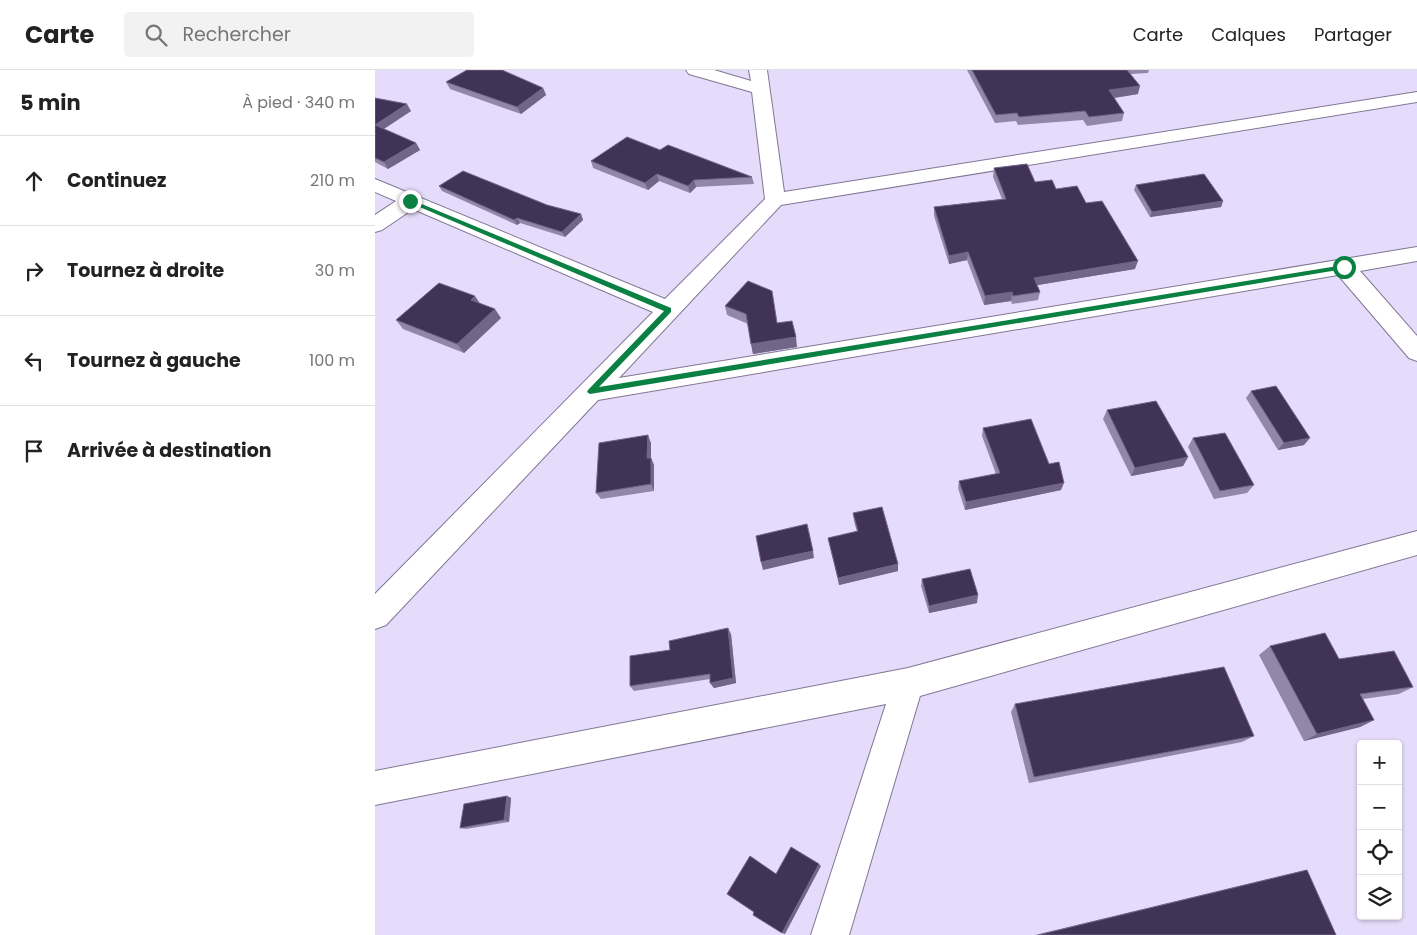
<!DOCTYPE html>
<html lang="fr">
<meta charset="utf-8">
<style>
body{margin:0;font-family:Poppins,sans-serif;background:#f2f2f2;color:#222}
.controls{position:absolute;right:15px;bottom:15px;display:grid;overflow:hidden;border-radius:5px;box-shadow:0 1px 4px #0004}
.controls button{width:45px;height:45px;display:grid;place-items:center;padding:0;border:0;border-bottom:1px solid #e0e0e0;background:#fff;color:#222;font:25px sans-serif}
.stop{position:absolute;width:15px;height:15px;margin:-11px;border:4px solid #0b8043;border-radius:50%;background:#fff}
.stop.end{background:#0b8043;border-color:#fff;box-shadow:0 1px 5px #0008}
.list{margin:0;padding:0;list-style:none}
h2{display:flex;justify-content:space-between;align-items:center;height:65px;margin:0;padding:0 20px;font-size:21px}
h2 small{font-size:16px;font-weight:400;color:#767676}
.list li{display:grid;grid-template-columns:32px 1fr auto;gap:15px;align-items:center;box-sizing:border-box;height:90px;padding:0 20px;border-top:1px solid #e0e0e0}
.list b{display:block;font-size:19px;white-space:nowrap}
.list em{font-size:16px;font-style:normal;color:#767676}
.icon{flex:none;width:28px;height:28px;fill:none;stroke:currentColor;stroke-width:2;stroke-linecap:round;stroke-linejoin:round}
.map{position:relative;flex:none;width:1042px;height:865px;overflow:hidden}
header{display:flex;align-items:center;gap:30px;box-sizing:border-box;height:70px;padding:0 25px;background:#fff;border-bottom:1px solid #e0e0e0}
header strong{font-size:24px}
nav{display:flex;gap:28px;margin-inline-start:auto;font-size:18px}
.search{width:350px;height:45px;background:#f2f2f2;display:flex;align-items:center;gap:12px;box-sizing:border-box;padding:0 18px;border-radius:5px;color:#767676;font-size:19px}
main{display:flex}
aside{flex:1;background:#fff}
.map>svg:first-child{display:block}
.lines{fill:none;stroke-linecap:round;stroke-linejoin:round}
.minor-casing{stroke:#817794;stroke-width:2}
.minor{fill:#fff;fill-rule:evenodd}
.wall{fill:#9287a8}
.shaded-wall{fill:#726588}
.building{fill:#403356;stroke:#726588}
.route{fill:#0b8043}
</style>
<header>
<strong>Carte</strong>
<div class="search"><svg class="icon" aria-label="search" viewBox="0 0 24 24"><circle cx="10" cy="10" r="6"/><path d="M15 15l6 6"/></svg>Rechercher</div>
<nav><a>Carte</a><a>Calques</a><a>Partager</a></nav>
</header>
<main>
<aside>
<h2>5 min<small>À pied · 340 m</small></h2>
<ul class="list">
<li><svg class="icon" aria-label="ahead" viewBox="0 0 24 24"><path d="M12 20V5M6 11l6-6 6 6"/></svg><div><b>Continuez</b></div><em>210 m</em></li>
<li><svg class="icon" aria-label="right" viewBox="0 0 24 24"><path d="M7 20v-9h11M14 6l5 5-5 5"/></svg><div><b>Tournez à droite</b></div><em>30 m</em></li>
<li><svg class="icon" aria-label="left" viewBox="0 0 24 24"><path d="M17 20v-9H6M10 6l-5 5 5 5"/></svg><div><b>Tournez à gauche</b></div><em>100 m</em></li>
<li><svg class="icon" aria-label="arrive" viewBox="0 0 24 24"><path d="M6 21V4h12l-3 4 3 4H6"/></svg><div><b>Arrivée à destination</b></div></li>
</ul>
</aside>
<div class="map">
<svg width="1042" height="865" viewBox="0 0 1042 865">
<rect width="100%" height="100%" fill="#e5dbfb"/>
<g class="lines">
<g class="minor-casing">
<path id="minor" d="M311,0H339L376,11L374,0H392L409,122L1042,22V32L406,135L244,308L1042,177V191L985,201L1042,266V291L1034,288L963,205L223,330L11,555L0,559V524L278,242L38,139L7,160L0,162V145L21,131L0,122V109L290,229L390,129L377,22L314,4Z
M1042,461V485L545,626L474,865H436L511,634L0,735V701L533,598Z"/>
</g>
<use href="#minor" class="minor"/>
</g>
<path class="wall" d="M592,0H774L773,3L756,4L763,24L739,28L749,43L747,51L712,56L708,50L643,55L641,51L620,53Z
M71,12L168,18L171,25L146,44L75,19Z
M0,28L36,41L9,59L41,73L45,80L13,99L0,92Z
M285,80L377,107L379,114L321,117L315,123L284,111L273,120L218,98L216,91Z
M619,98L681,119L711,133L760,199L662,215L665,222L663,230L637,234L636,231L609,235L592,190L574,194L559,146V137L627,129L618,107Z
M761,115L848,131L846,137L775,147L759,120Z
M64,116L172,135L206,144L208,150L190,167L145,153L142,155L67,121Z
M105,233L126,248L89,283L28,259L21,250Z
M350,236L403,253L422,277L378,284L373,254L352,245Z
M876,321L929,375L903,380L871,328Z
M732,340L813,387L808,396L756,406L728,349Z
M608,358L674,394L686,420L590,440L583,418L584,411L621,404L607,366Z
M818,368L879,415L872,423L839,429L813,377Z
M276,373V388L279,395V421L226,429L221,423Z
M478,443L523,501L464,515L453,468L482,462L479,451Z
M547,509L602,533L554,543L546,516Z
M356,564L361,613L339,618L335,613V609L259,621L255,616L295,580Z
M895,576L964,589L1038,617L1024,624L988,629L999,650L985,657L929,671L884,585Z
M640,634L879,666L867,672L654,713L636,642Z
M132,726L136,728L134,752L91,759L85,758Z
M932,800L961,865H660L914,804Z"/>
<path class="shaded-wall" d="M765,16L763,24L732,29L734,20Z
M168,18L171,25L146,44L142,37Z
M32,34L36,41L4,62L0,55Z
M41,73L45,80L13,99L9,92Z
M282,104L284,111L273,120L270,113Z
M319,110L321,117L315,123L313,116Z
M848,131L846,137L775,147L777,142Z
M206,144L208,150L190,167L187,162Z
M142,148L145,153L142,155L139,150Z
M593,182L592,190L574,194V186Z
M763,191L760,199L657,216L659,208Z
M637,222L636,231L609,235L610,226Z
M100,226L106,235L96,230Z
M120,239L126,248L89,283L82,274Z
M421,267L422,277L378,284L376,274Z
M273,365L276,373V388L279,395V421L276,414L272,388Z
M935,368L929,375L903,380L909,373Z
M813,387L808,396L756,406L760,398Z
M689,413L686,420L590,440L591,432Z
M438,481L439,488L388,500L386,492Z
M523,494V501L464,515L463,508Z
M603,525L602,533L554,543V536Z
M353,558L356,564L361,613L339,618L335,613Z
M999,650L985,657L929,671L942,664Z
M132,726L136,728L134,752L129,750Z
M444,794L446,796L410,864L407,863Z"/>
<path class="building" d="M92,0H127L168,18L142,37L71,12Z
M597,0H752L765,16L734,20L749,43L714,47L710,41L644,47L642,43L621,45Z
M0,28L32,34L0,55L41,73L9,92L0,88Z
M252,67L285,80L293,75L377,107L319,110L313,116L282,104L270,113L216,91Z
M652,94L660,112L677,110L681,119L702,116L711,133L727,131L763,191L659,208L665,222L638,226L637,222L610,226L593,182L574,186L559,137L631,129L619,98Z
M88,101L172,135L206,144L187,162L142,148L139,150L64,116Z
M829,104L848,131L777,142L761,115Z
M373,211L397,221L402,253L417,251L421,267L376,274L371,244L350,236Z
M64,213L100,226L96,230L120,239L82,274L21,250Z
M901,316L935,368L909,373L876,321Z
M781,331L813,387L760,398L732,340Z
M656,349L674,394L684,392L689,413L591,432L584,411L625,403L608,358Z
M850,363L879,415L845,421L818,368Z
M273,365L272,388H276V414L221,423L224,373Z
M507,437L523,494L463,508L453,468L483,461L478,443Z
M432,454L438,481L386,492L381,466Z
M595,499L603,525L554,536L547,509Z
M353,558L358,608L335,613V604L255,616V586L295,580L294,571Z
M950,563L964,589L1019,581L1038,617L985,624L999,650L942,664L895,576Z
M849,597L879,666L659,707L640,634Z
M132,726L129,750L85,758L89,734Z
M416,777L444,794L407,863L378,845L379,842L352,824L375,786L401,804Z
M932,800L961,865H663Z"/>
<path class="route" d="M33,130H37L296,238V242L224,317L969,195L972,197L969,199L215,324L212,322L213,320L289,241L33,132Z"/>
</svg>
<div class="controls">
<button>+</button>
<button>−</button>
<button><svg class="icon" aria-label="locate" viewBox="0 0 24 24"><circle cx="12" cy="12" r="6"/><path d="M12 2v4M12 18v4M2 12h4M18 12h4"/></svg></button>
<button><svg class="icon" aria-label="layers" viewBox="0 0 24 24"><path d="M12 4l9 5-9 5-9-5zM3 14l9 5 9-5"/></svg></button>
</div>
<div class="stop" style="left:969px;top:197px"></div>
<div class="stop end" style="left:35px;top:131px"></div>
</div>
</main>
